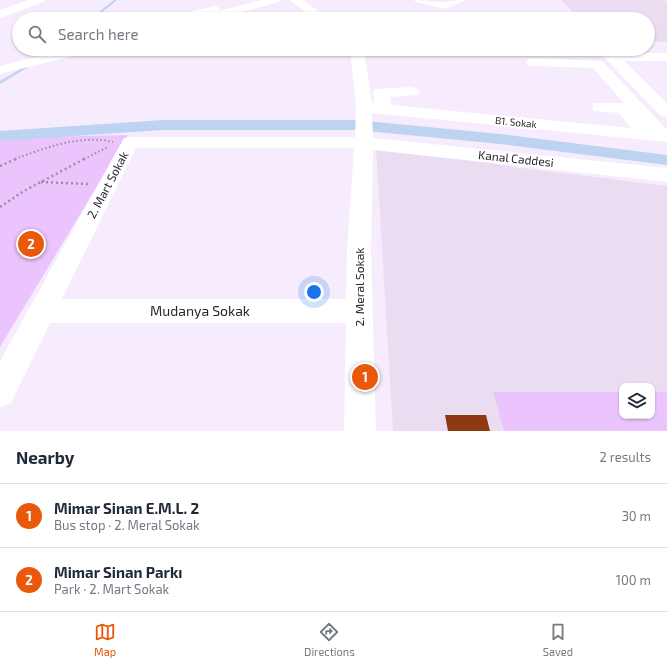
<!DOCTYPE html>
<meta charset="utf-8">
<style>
body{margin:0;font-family:"Exo 2",sans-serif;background:#f6f6f7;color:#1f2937}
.controls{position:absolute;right:12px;bottom:12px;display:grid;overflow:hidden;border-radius:8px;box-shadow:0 1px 3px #0004}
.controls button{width:36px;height:36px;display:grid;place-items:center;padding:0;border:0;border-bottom:1px solid #e0e1e3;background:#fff;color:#1f2937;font:20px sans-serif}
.you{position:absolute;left:314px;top:292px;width:14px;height:14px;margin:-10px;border:3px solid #fff;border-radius:50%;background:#1a73e8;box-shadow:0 0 0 6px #1a73e833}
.badge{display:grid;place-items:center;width:26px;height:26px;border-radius:50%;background:#ea580c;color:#fff;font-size:13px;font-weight:700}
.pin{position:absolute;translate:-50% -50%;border:2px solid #fff;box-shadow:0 1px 4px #0006}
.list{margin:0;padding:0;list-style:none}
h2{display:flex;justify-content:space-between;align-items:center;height:52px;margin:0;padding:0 16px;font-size:17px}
h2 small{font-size:13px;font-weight:400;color:#747a83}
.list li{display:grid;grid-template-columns:26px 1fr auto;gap:12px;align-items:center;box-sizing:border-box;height:64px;padding:0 16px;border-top:1px solid #e0e1e3}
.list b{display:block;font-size:15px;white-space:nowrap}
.list p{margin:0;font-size:13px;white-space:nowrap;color:#747a83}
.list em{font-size:13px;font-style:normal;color:#747a83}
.icon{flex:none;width:22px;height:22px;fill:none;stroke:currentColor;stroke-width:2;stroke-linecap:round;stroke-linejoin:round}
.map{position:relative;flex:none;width:667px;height:431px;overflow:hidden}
.search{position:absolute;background:#fff;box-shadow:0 1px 3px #0004;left:12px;right:12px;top:12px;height:44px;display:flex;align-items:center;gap:10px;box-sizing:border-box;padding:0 14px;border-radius:22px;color:#747a83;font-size:15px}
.sheet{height:180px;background:#fff}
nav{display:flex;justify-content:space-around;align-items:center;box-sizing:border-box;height:56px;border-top:1px solid #e0e1e3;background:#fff;font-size:11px;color:#747a83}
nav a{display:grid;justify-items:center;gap:2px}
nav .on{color:#ea580c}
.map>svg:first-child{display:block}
.education{fill:#ebddf1;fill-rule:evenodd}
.green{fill:#ebc4fd}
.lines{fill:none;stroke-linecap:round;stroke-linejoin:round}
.stream{fill:#bcd3f2;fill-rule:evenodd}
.canal{fill:#bcd3f2;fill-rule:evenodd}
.building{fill:#8e3912}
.path-far1{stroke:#98919c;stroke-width:2;stroke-dasharray:1.5 2.5;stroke-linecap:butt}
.path{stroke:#98919c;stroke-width:2.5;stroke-dasharray:2 3;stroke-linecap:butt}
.minor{fill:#fff;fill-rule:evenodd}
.major{fill:#fff;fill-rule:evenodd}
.labels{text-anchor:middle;stroke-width:4;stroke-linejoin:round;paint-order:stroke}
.far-street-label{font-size:10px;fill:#2a262c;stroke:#fff}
.street-label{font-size:12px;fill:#2a262c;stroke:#fff}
.near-street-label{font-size:14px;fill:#2a262c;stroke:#fff}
</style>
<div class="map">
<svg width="667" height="431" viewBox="0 0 667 431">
<rect width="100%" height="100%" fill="#f7ecfd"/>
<path class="education" d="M561,0H664L667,2V42L648,41V19H580Z
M376,148L445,153L513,167L667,186V431H393ZM622,386H652V416H622Z"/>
<path class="green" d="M128,135L0,347V141L35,137Z
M493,392H622V416H652V392H667V431H504Z"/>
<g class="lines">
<path class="stream" d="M114,0H117L94,19H90Z
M51,49H55L41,59H39V57Z
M29,64L32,65L0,84V81Z"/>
<path class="canal" d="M163,120H356L500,134L667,155V165L500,144L356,130H163L0,141V131Z"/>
</g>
<path class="building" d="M445,415H486L490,431H448Z"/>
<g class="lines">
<path class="path-far1" d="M15,159C45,148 81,134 113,142
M84,159L108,147"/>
<path class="path" d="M0,166L18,158
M41,182L88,184
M0,207L24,191L86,158"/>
<path class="minor" d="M290,0H303L329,19H315Z
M414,0C421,0 441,3 444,2C451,1 457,0 464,0L462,2L444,9L416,2Z
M347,13H571L577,17L576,19H342L341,17L343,14Z
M350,49H364L372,103H374L373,92L375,89L412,87L418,89L420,92L418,95L390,97L391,105L631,128L619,113L594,111L592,107L594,103H624L593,68L533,66L528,65L526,62L528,59L533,58L602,61L667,130V142L372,113L373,138L667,168V182L373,150L371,251L376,431H344L346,323H50L11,403L0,407V361L124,138L130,137H355L356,107ZM136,148H354L347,251L346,299H62Z
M596,49H611L615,53H667V61H624L667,103V117L661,116Z"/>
<path class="major" d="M28,0H45L43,2L0,18V10Z
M262,0H281L279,2L215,19H195L196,17L169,19L171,16L214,6L218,7L220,9L219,11Z
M67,49H91L89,52L0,74V66Z"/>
</g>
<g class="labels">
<g class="far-street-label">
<text transform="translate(516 122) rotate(6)" y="4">B1. Sokak</text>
</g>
<g class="street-label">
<text transform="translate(516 159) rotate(6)" y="4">Kanal Caddesi</text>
<text transform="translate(108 185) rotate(-62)" y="4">2. Mart Sokak</text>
<text transform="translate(360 287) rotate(-90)" y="4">2. Meral Sokak</text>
</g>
<g class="near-street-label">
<text x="200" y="316">Mudanya Sokak</text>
</g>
</g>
</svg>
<div class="controls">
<button><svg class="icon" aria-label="layers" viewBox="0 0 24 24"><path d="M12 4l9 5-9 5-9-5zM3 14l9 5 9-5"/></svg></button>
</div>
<div class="you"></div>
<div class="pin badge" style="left:365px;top:377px">1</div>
<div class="pin badge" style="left:31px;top:244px">2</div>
<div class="search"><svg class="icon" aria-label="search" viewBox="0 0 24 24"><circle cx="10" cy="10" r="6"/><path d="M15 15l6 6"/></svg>Search here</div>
</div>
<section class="sheet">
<h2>Nearby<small>2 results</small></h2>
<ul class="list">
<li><span class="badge">1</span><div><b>Mimar Sinan E.M.L. 2</b><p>Bus stop · 2. Meral Sokak</p></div><em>30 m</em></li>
<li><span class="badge">2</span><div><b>Mimar Sinan Parkı</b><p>Park · 2. Mart Sokak</p></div><em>100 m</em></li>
</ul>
</section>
<nav>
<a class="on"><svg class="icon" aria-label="map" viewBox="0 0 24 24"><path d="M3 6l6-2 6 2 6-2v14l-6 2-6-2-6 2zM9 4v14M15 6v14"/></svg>Map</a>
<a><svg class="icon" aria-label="directions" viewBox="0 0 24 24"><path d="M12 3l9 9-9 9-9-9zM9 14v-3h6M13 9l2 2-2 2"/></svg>Directions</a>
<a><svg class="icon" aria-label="saved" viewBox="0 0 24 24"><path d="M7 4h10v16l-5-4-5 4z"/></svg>Saved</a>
</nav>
